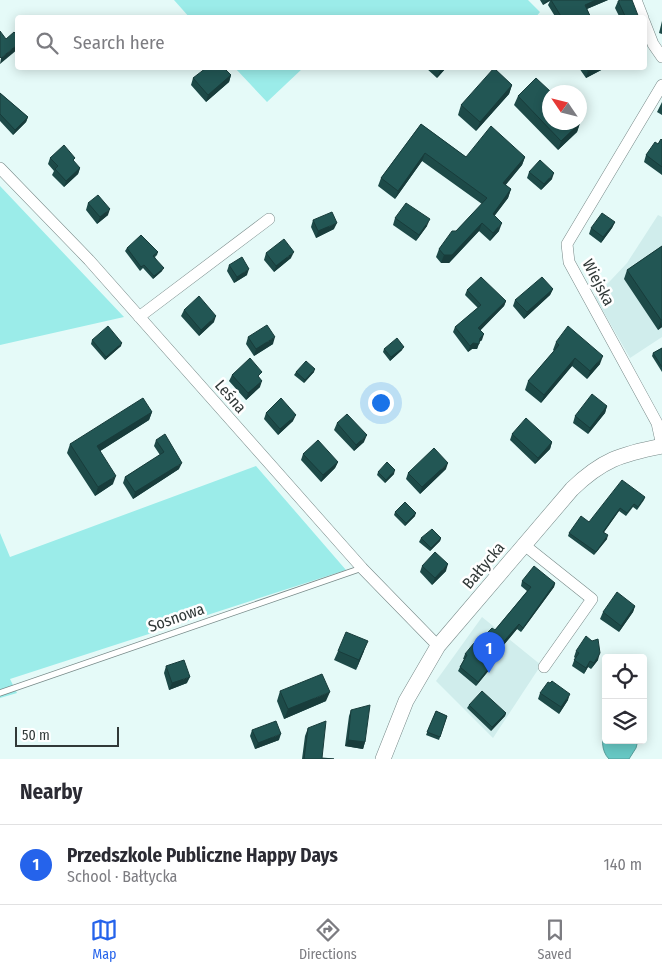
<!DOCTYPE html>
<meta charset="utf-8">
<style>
body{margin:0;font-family:"Fira Sans Condensed",sans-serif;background:#f2f2f3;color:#2b2b33}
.controls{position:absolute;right:15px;bottom:15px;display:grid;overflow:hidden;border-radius:5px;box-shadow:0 2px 12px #0003}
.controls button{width:45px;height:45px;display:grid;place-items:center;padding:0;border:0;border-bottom:1px solid #e1e1e2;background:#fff;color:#2b2b33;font:25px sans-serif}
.compass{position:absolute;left:542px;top:85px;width:45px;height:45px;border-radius:50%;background:#fff;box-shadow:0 2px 12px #0003;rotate:305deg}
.scale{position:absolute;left:15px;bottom:12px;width:104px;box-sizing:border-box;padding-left:5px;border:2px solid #313938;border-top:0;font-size:14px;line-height:18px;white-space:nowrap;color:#313938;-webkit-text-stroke:4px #fff;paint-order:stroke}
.you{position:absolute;left:380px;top:402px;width:18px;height:18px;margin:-12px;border:4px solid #fff;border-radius:50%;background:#1a73e8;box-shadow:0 0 0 8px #1a73e833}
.badge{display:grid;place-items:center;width:32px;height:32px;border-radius:50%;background:#2563eb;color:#fff;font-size:16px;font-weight:700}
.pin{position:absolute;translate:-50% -41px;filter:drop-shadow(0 1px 2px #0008)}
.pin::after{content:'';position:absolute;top:26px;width:18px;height:15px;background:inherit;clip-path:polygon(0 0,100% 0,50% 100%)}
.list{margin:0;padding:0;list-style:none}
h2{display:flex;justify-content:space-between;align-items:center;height:65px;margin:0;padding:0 20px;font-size:21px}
h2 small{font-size:16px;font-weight:400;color:#7c7c81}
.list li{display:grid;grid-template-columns:32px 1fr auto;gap:15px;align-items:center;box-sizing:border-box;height:80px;padding:0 20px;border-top:1px solid #e1e1e2}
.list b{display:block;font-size:19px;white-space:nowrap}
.list p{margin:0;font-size:16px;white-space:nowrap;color:#7c7c81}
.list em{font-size:16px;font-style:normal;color:#7c7c81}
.icon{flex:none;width:28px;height:28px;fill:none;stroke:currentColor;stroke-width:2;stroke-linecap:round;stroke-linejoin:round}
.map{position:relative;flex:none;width:662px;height:759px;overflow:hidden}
.search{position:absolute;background:#fff;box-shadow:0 2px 12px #0003;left:15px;right:15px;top:15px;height:55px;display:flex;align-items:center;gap:12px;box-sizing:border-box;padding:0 18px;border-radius:5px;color:#7c7c81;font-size:19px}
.sheet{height:145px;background:#fff}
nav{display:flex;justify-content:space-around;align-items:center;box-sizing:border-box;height:70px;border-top:1px solid #e1e1e2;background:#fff;font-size:14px;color:#7c7c81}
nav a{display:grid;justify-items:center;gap:2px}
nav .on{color:#2563eb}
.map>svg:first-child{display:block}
.built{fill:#d0edec}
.green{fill:#9bece9}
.water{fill:#67c8c4;stroke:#579d9a}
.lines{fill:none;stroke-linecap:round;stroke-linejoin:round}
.service-casing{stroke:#778988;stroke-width:7}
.minor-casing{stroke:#778988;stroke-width:12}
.tertiary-casing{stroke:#778988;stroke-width:16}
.service{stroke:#fff;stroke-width:5.5}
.minor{stroke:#fff;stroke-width:11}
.tertiary{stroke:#fff;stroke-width:15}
.wall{fill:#1d4a48}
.shaded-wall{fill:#183c3b}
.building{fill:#225654;stroke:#183c3b}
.labels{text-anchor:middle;stroke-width:5;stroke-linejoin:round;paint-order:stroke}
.street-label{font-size:16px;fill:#313938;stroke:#fff}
</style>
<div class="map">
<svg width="662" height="759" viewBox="0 0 662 759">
<rect width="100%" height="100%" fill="#e5faf8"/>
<path class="built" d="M658,215L662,217V337L630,358L595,297L627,263Z
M482,617L541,665L493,738L436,681Z"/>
<path class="green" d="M174,0H528L540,12L535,18H190Z
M235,68H303L267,102Z
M0,186L124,317L0,345Z
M256,466L346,570L10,679L17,693L0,698V533L10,557Z"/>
<path class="water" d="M606,728V740H638L636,748L629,759H609C601,751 601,737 606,728Z"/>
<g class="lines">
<g class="service-casing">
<path id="service" d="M0,693L362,568"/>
</g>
<g class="minor-casing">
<path id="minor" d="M636,0L643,18
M644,21L653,44L662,57
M662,85L567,244L569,262L657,423L662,446
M0,168L89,260L362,568L438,646
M139,317L269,219
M523,544L592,599L544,667"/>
</g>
<g class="tertiary-casing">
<path id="tertiary" d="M383,759L406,701L438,646L572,489C602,460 621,454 662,446"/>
</g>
<use href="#service" class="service"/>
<use href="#minor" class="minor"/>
<use href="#tertiary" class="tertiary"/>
</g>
<path class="wall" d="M540,0H608L587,9L591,18H556L548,5L550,1L543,5Z
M618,1L639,18H620L615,8Z
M662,21V34L659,33Z
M426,68H446L437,78Z
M579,68H605L586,78Z
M231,75L229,82L206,102L191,85L193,78Z
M512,85L509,94L476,131L458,115L461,105Z
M0,93L28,117L26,122L13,135L0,121Z
M518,96L580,123L577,132L558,150L514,105Z
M662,102V115L657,112Z
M421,124L466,157H525L522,165L505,185L511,189L508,198L494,216L499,231L490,241L479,231L449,263H441L436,257L439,249L482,204L422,161L395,199L378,186L381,178Z
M662,140V175L644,162L646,155Z
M50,158L80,168L78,174L64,187L52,175L54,171L48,164Z
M529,172L552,179L541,190L527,178Z
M88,203L108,215L97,224L86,210Z
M395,218L427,226L416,241L393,225Z
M313,220L334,229L316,238L311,227Z
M615,222L612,228L601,243L589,234L591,228Z
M662,246V327L658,330L624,279L627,270Z
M127,248L158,252L157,255L155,257L162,271L153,279L143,268L140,271L125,251Z
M266,253L291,258L274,272L264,260Z
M229,265L247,275L234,283L227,271Z
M553,289L550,295L524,319L513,306L515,300Z
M467,290L506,301L504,306L480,330L482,340L479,342L477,349H472L468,352L453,332L455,327L478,308L465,295Z
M184,310L214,322L199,336L181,316Z
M248,337L273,344L254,356L246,344Z
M92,340L121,346L105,360L91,344Z
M556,342L600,364L587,379L572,366L541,403L525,390L528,381L554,351L553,350Z
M662,348V372L652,356L653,353Z
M384,349L402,350L390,361L383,352Z
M296,372H314L304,383L294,375Z
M232,375L260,379V387L246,400L229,381Z
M607,406L605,413L588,434L573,423L575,416Z
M152,412L149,420L100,451L113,484L95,496L67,453L70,444Z
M266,413L293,421L278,435L264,419Z
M337,423L364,442L354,451L334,430Z
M512,434L552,442L550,449L535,464L510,440Z
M156,440L179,469L133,499L123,483L125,477L160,455L154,446Z
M303,454L338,462L335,468L321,482L301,460Z
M446,469L420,494L406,479L408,473Z
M378,472L394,474L385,483L377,475Z
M645,497L644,500L637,510L633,507L626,516L619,511L604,532L607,539L594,555L568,536L569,533L589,522Z
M395,512L415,516L405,526L394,515Z
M421,538H441L440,541L430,551L419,542Z
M422,566L446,571L432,585L420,572Z
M522,581L555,583L554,587L521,632L517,629L501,648L500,653L495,659V660L494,664L476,686L458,671L464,659H463L465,654L495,630L527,591L521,586Z
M635,606L633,612L619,632L600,619L603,612Z
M338,651H364L356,670L334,660Z
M576,651L598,660L591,669L588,667L584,674L572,666L575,658L574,657Z
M166,666L187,683L169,690L164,673Z
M280,691L326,701L284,719L277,701Z
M540,693L568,700L559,714L538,699Z
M469,705L506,713L505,716L491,731L467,708Z
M351,710L365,742L363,749L345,746L349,716Z
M436,711L447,716L439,740L426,735Z
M308,728L322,758L334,759H302L305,736Z
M252,730L279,740L255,749L250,736Z"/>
<path class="shaded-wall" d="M548,0H550L543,5L545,2Z
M596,0H608L582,11L585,5Z
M18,44V49L0,64L1,58Z
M443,68H446L437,78L440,71Z
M595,68H605L586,78L588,71Z
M231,75L229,82L206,102L208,95Z
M512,85L509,94L476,131L480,122Z
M28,117L26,122L13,135L15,130Z
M580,123L577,132L558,150L561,141Z
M425,153L422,161L395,199L398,191Z
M525,157L522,165L500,192L503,183Z
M80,168L78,174L64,187L66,181Z
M554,173L552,179L541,190L544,184Z
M511,189L508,198L490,222L493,214Z
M110,209L108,215L97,224L100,217Z
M430,219L427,226L416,241L419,235Z
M615,222L612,228L601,243L603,237Z
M337,223L334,229L316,238L318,231Z
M482,223L479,231L449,263H441L444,255Z
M502,223L499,231L490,241L493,233Z
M294,252L291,258L274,272L276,266Z
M164,268L162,271L153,279L154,276Z
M249,269L247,275L234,283L237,277Z
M553,289L550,295L524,319L527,312Z
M506,301L504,306L477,334L478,328Z
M216,316L214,322L199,336L201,330Z
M661,320L662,327L658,330Z
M484,334L482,340L478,343L480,338Z
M275,337L273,344L254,356L256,349Z
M122,343L121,346L105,360L106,357Z
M473,343L479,344L477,349H472L468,352L470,346Z
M404,347L402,350L390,361L391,357Z
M603,356L600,364L587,379L590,371Z
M575,358L572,366L541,403L544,395Z
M315,369L314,372L304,383L305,380Z
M262,381L260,387L246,400L248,393Z
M607,406L605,413L588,434L590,428Z
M152,412L149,420L94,455L97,446Z
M296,415L293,421L278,435L280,429Z
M367,435L364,442L354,451L356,445Z
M552,442L550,449L535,464L538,458Z
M338,462L335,468L321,482L323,475Z
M182,463L179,469L133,499L135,492Z
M448,463L446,469L420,494L422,487Z
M395,470L394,474L385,483L386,480Z
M116,476L113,484L95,496L98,487Z
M620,508L619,511L602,535L603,532Z
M416,513L415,516L405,526L406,523Z
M608,535L607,539L594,555L596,552Z
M441,538L440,541L430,551L431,548Z
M448,564L446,571L432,585L435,578Z
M555,583L554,587L521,632L523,628Z
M635,606L633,612L619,632L621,626Z
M519,624L517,629L498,652L499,647Z
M368,641L364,651L356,670L359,660Z
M501,648L500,653L492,663L494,658Z
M600,653L598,660L591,669L594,663Z
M495,660L494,664L476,686L478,682Z
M590,661L588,667L584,674L586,668Z
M190,677L187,683L169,690L172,683Z
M330,692L326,701L284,719L288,709Z
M570,694L568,700L559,714L561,707Z
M506,713L505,716L491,731L492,727Z
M281,734L279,740L255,749L258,743Z
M348,740L365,742L363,749L345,746Z"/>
<path class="building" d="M551,0H596L585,5L591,18H562Z
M621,0H632L639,18H626L618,1Z
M0,31L6,39L14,32L18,36V44L1,58L0,57Z
M206,68H224L231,75L208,95L193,78Z
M435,68H443L440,71Z
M494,68L512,85L480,122L461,105Z
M586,68H595L588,71Z
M536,78L551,92H550V122L580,123L561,141L518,96Z
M0,93L28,117L15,130L0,114Z
M421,124L466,157L491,126L525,157L503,183L511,189L493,214L502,223L493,233L482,223L452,255H444L439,249L452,231H456L487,198L425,153L398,191L381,178Z
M661,139L662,140V167L646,155L655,142L658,144Z
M64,145L75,158L73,160L80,168L66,181L55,169L58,166L50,158Z
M540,160L554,173L544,184L529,172Z
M98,195L110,209L100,217L88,203Z
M406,203L430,219L419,235L395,218Z
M332,212L337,223L318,231L313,220Z
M602,213L615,222L603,237L591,228Z
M141,235L158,252L153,256L164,268L154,276L144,265L141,267L127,248Z
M284,239L294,252L276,266L266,253Z
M662,246V320H661L627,270Z
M242,257L249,269L237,277L229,265Z
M481,277L506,301L478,328L484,334L480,338L479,344L473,343L470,346L455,327L481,305L467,290Z
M542,277L553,289L527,312L515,300Z
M199,296L216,316L201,330L184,310Z
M267,325L275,337L256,349L248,337Z
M108,326L122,343L106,357L92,340Z
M568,326L603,356L590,371L575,358L544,395L528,381L559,345L556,342Z
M397,338L404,347L391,357L384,349Z
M662,348V367L653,353Z
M250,358L262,372L258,376L262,381L248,393L232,375Z
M306,361L315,369L305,380L296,372Z
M592,394L607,406L590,428L575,416Z
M143,398L152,412L97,446L116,476L98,487L70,444Z
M281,398L296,415L280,429L266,413Z
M347,414L367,435L356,445L337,423Z
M526,418L552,442L538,458L512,434Z
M165,434L182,463L135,492L125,477L164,452L156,440Z
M318,440L338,462L323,475L303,454Z
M434,448L448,463L422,487L408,473Z
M387,462L395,470L386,480L378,472Z
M622,480L645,497L638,507L634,504L627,513L620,508L603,532L608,535L596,552L569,533L581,516L589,522Z
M405,502L416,513L406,523L395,512Z
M432,529L441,538L431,548L421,538Z
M435,552L448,564L435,578L422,566Z
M534,566L555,583L523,628L519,624L499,647L501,648L494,658L495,660L478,682L460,667L467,655L465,654L474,643L476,644L492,628L495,630L531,587L522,581Z
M617,592L635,606L621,626L603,612Z
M346,632L368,641L359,660L338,651Z
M586,636L592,641L598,639L600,653L594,663L590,661L586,668L574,660L579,653L576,651Z
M184,660L190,677L172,683L166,666Z
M322,674L330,692L288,709L280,691Z
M552,681L570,694L561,707L540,693L548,682L550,683Z
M482,691L506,713L492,727L469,705Z
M370,705L365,742L348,740L351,710Z
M436,711L447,716L440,737L427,732Z
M276,721L281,734L258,743L252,730Z
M326,721L322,758L334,759H304L308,728Z"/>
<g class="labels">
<g class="street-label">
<text transform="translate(599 282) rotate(62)" y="6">Wiejska</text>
<text transform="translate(231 396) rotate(49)" y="6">Leśna</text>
<text transform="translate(483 565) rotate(-50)" y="6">Bałtycka</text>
<text transform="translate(176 617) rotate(-19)" y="6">Sosnowa</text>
</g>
</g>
</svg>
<div class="controls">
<button><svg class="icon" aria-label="locate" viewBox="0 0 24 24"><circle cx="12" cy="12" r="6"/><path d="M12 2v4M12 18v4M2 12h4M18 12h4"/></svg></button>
<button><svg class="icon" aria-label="layers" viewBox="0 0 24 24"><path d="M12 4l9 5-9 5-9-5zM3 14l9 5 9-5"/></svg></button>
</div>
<svg class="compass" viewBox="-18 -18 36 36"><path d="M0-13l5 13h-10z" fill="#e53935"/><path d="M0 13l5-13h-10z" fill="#7c7c81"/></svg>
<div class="scale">50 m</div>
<div class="you"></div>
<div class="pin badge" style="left:489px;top:673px">1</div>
<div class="search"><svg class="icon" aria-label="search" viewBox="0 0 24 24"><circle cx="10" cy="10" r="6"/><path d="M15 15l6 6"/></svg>Search here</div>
</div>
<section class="sheet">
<h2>Nearby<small></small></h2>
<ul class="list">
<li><span class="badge">1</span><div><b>Przedszkole Publiczne Happy Days</b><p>School · Bałtycka</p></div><em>140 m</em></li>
</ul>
</section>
<nav>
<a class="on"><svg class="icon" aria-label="map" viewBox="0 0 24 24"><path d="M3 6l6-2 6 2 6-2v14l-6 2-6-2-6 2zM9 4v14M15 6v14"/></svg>Map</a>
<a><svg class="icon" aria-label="directions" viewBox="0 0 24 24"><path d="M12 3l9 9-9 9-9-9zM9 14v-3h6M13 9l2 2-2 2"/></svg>Directions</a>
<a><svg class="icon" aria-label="saved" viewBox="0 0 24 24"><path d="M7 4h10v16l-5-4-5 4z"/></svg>Saved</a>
</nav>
